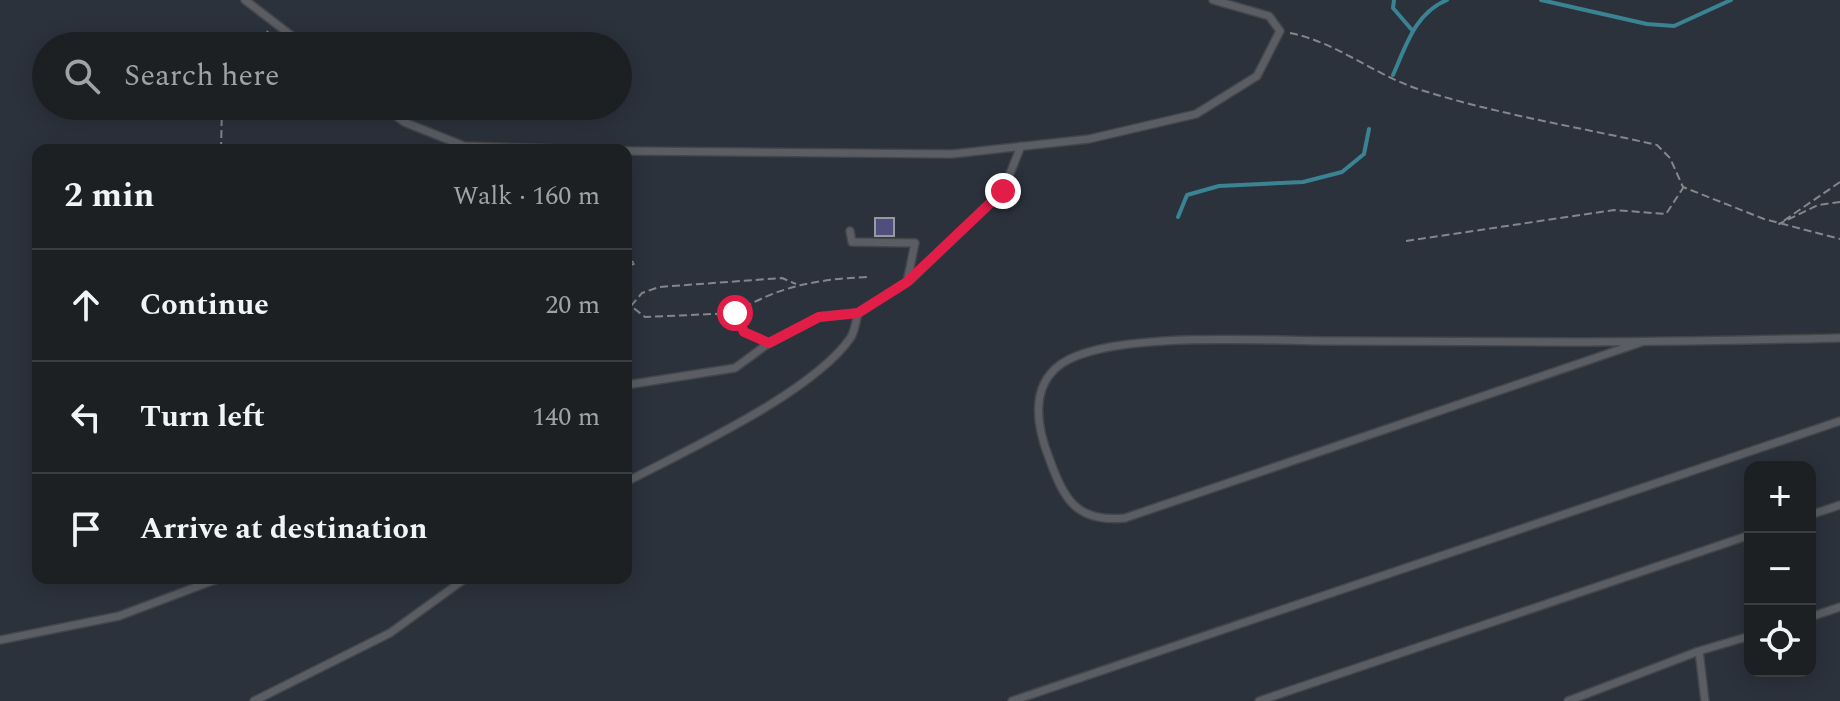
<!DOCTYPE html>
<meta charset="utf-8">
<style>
body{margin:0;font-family:Spectral,serif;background:#2a2d30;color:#f1f3f6}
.controls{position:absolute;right:24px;bottom:24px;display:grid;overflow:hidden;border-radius:16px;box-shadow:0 4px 20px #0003}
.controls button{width:72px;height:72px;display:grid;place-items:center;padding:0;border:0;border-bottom:2px solid #3b3e41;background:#1d2023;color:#f1f3f6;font:40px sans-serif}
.stop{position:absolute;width:24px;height:24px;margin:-18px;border:6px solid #e11d48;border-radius:50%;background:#fff}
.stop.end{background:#e11d48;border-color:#fff;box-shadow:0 2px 8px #0008}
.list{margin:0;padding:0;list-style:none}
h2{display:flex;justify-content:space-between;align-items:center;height:104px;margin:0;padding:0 32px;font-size:34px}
h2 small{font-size:26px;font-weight:400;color:#a0a3a6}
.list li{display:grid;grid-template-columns:52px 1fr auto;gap:24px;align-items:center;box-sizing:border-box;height:112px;padding:0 32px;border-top:2px solid #3b3e41}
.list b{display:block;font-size:30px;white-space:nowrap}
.list em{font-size:26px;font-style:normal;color:#a0a3a6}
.icon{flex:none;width:44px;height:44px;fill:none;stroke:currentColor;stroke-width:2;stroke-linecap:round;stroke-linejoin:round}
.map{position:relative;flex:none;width:1840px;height:701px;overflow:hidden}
.search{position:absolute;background:#1d2023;box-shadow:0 4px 20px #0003;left:32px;top:32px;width:600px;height:88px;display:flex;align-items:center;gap:20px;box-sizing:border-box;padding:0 28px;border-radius:44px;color:#a0a3a6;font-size:30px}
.panel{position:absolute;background:#1d2023;box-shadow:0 4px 20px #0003;left:32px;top:144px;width:600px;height:440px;border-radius:16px}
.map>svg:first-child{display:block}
.built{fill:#2c323c;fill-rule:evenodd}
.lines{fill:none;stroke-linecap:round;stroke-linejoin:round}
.stream{stroke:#3a8392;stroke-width:4}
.building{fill:#4e4f7d;stroke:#98989f;stroke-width:2}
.lane-casing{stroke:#44464a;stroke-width:10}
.path{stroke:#84868b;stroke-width:2;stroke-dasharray:8 4;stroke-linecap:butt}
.lane{stroke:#5a5d63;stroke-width:7}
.route{stroke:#e11d48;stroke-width:10}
</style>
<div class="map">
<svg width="1840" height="701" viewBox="0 0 1840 701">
<rect width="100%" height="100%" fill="#272a2f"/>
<path class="built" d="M0,0H1840V701H0ZM46,46H618V106H46ZM38,150H626V578H38ZM1750,467H1810V671H1750Z"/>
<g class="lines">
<path class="stream" d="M1394,0L1393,8L1412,30
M1541,0L1647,24L1674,26L1731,0
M1393,75C1406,46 1415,13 1447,0
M1178,217L1187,195L1219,186L1303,182L1342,172L1364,154L1369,129"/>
</g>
<path class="building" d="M875,218H894V236H875Z"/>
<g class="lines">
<g class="lane-casing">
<path id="lane" d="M245,0L305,46
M383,106L404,122L464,146L589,150
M626,151L952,154L1089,139L1196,114L1257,76L1280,31L1269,16L1213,0
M909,281L1003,191L1021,146
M1642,342L1125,518C1076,523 1064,499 1049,458C1037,427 1029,387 1061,364C1109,330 1269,341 1331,341C1409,341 1488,342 1567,342C1658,342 1749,340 1840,338
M626,385L735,368L769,343L819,317L858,313
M626,482C687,450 814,392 851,337C855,330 856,321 858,313L907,282L915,243L852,242L850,231
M1810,515L1840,505
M1810,617L1840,607
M0,640L119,616L220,578
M1699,651L1750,636
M254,701L390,633L466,578
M1012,701L1840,421
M1259,701L1750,535
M1568,701L1699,651L1705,701"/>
</g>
<path class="path" d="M1290,33C1336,42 1373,74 1418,89C1495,114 1579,127 1657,145L1670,158L1683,187L1764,219L1840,239
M257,46L268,31
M221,150L222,106
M1840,182L1779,224L1818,205L1840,202
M1406,241L1614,210L1666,214L1683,188
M626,260L636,263L626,267
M735,313L645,317L631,306L642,293L659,287L782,278L796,284
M759,339L744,332L735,313C778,286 818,279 868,277"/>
<use href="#lane" class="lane"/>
</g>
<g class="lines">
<path class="route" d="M735,313L744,332L769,343L819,317L858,313L907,282L1003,191"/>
</g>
</svg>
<div class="controls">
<button>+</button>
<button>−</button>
<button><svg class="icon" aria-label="locate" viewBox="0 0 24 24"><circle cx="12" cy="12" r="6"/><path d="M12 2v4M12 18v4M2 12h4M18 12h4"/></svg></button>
</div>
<div class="stop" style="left:735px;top:313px"></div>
<div class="stop end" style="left:1003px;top:191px"></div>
<div class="search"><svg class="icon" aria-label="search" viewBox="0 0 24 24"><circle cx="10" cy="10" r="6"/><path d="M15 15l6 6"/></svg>Search here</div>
<section class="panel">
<h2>2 min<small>Walk · 160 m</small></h2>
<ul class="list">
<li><svg class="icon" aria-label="ahead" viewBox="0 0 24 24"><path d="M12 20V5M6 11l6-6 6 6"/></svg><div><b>Continue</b></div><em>20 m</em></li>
<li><svg class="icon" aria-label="left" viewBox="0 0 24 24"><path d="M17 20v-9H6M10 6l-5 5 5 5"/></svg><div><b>Turn left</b></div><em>140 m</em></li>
<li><svg class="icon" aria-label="arrive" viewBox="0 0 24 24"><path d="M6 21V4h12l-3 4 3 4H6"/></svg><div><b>Arrive at destination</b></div></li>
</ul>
</section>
</div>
